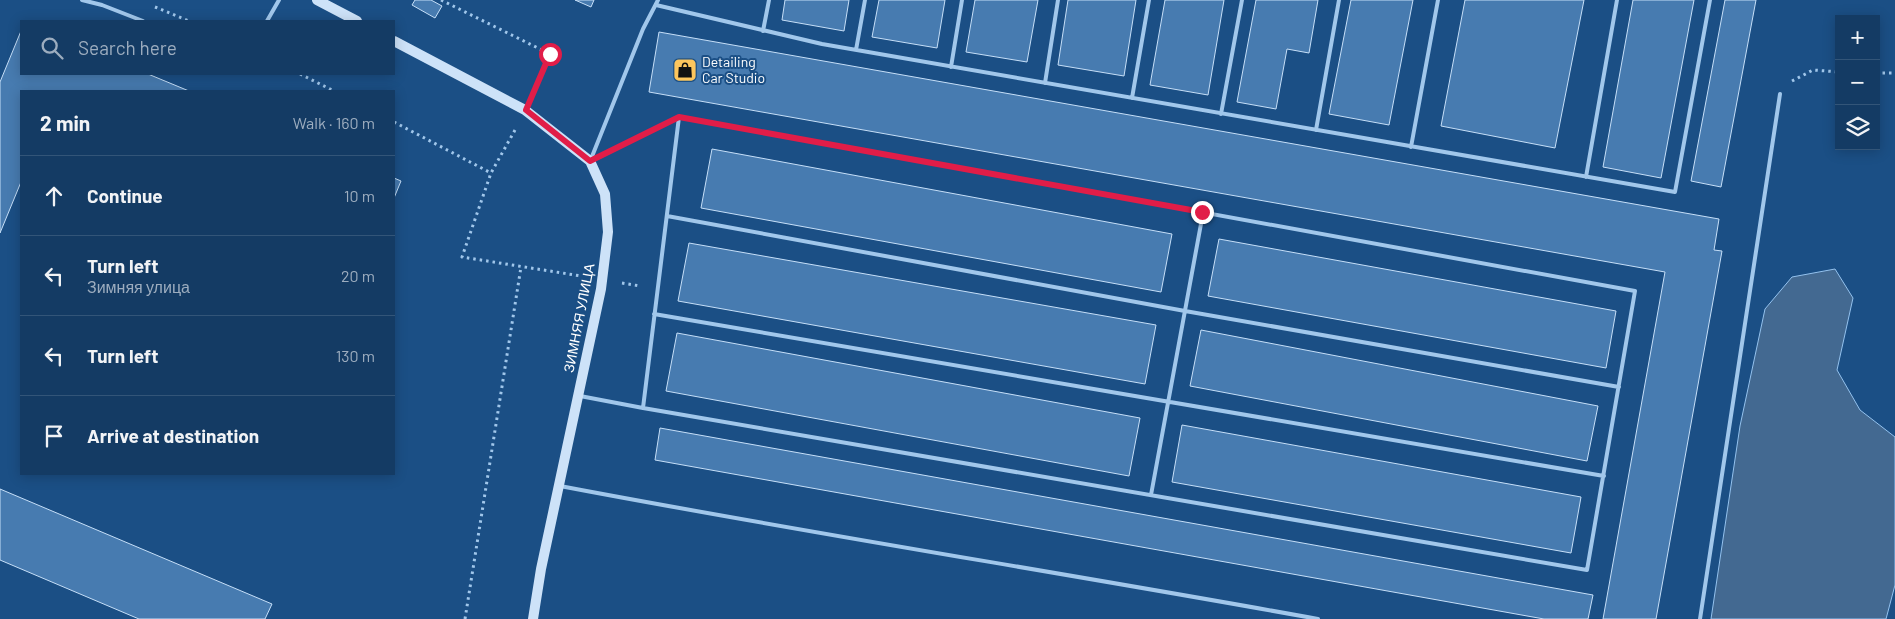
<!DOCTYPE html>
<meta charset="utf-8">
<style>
body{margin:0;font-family:Barlow,sans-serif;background:#21466d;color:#f1f3f6}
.controls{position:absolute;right:15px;top:15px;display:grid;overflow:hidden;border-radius:0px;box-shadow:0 2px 12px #0003}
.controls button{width:45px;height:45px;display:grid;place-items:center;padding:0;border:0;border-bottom:1px solid #335578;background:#143b64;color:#f1f3f6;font:25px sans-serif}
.stop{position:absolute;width:15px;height:15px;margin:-11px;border:4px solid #e11d48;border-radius:50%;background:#fff}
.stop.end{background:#e11d48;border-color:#fff;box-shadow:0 1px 5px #0008}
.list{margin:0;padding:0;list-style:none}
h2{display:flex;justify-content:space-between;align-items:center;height:65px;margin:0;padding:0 20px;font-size:21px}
h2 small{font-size:16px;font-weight:400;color:#9dadbf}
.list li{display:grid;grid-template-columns:32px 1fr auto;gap:15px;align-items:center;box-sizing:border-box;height:80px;padding:0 20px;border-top:1px solid #335578}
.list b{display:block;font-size:19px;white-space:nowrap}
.list p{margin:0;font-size:16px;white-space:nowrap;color:#9dadbf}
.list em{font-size:16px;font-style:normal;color:#9dadbf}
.icon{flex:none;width:28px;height:28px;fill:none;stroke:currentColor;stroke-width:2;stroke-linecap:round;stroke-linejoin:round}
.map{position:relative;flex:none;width:1895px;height:619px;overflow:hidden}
.search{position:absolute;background:#143b64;box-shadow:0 2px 12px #0003;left:20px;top:20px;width:375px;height:55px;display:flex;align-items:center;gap:12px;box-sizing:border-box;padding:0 18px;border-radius:0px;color:#9dadbf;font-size:19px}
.panel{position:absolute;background:#143b64;box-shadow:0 2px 12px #0003;left:20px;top:90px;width:375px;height:385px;border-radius:0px}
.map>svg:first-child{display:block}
.water{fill:#436991;stroke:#94c2ee}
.building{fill:#477bb0;stroke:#c6dff8}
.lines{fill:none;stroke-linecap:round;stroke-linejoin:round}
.path{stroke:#a1c7eb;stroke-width:3;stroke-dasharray:2.5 4;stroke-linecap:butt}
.lane{stroke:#a1c7eb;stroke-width:4}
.secondary{stroke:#cde2f8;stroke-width:10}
.route{stroke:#e11d48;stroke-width:6}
.labels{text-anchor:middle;stroke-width:4;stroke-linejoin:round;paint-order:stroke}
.poi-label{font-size:14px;fill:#fff;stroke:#1b4f85;text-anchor:start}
.street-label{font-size:14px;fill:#fff;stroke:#1b4f85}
</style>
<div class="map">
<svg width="1895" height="619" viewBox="0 0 1895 619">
<rect width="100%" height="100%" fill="#1b4f85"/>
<path class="water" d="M1835,269L1853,298L1837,370L1860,410L1895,437V585L1886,619H1711L1740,426L1765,309L1792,277Z"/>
<path class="building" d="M415,0H431L442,6L435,18L412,5Z
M575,0H594L591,7Z
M785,0H849L844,31L782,20Z
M879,0H945L937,48L872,37Z
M975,0H1038L1027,62L966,52Z
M1068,0H1136L1124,76L1058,65Z
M1165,0H1224L1208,95L1150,85Z
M1256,0H1318L1309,53L1287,49L1276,109L1237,102Z
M1351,0H1413L1389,125L1329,114Z
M1465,0H1584L1555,148L1441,126Z
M1633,0H1694L1661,178L1603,167Z
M1725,0H1756L1721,187L1691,181Z
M21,31V74H148L189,91H21V182L0,233V82Z
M659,32L1719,219L1714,250L1722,251L1656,619H1603L1665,272L649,92Z
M712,149L1172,234L1161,292L701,208Z
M394,178L401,181L394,198Z
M1219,239L1616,311L1606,368L1208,296Z
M689,243L1156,325L1145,384L678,301Z
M1201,330L1598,406L1587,461L1190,386Z
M677,333L1140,418L1129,476L666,391Z
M1182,425L1581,497L1571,553L1172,482Z
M660,428L1593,595L1588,619H1544L655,460Z
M0,489L272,604L265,619H139L0,560Z"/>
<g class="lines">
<path class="path" d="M441,0L550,54L534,90
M155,7L189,21
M1876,73H1895
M300,74L334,91
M1792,81L1813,70L1839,72
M394,122L491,173
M515,130L491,173L462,257L581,276
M622,283L640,286
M465,619L521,267"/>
<path class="lane" d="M82,0L102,5L143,21
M656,5L822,44L1675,192L1710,0
M267,21L279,0
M763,31L769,0
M856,50L865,0
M951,67L962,0
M1045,83L1058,0
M1132,98L1149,0
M1221,114L1242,0
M1316,130L1339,0
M1411,147L1438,0
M591,159L643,29L658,0
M1586,177L1617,0
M667,216L1185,311L1619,387
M654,314L1604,476
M580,396L643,408L1587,570L1635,291L679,117L591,161
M643,408L679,117
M560,486C812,534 1065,573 1318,619
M1151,495L1203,213
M1700,619L1780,94"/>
<path class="secondary" d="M317,0L357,21
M394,41L525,110L590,161L605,194L608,232L601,289L541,569L533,619"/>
</g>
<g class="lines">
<path class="route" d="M550,54L526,110L590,161L679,117L1202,212"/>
</g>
<defs>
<g id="shop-square" transform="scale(1.25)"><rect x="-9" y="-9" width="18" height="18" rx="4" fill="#fdc65d" stroke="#1b4f85"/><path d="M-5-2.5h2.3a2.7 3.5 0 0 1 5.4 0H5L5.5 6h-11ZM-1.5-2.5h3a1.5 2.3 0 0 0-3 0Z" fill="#111"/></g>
</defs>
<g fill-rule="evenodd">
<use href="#shop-square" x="685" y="70"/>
</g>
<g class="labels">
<g class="poi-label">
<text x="702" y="67">Detailing<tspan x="702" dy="16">Car Studio</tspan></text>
</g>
<g class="street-label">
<text transform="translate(579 318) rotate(-79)" y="5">ЗИМНЯЯ УЛИЦА</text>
</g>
</g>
</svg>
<div class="controls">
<button>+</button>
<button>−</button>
<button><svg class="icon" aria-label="layers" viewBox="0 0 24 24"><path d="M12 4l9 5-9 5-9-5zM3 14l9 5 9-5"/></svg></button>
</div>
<div class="stop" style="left:550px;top:54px"></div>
<div class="stop end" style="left:1202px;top:212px"></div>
<div class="search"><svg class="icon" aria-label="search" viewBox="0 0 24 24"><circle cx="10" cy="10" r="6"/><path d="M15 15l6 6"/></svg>Search here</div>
<section class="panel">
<h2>2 min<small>Walk · 160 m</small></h2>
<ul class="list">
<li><svg class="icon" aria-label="ahead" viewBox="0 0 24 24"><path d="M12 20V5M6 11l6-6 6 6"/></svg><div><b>Continue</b></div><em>10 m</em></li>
<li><svg class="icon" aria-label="left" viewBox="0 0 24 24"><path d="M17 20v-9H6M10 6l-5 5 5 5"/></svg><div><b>Turn left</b><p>Зимняя улица</p></div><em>20 m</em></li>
<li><svg class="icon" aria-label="left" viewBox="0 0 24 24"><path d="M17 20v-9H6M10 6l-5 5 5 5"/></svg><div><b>Turn left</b></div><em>130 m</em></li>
<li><svg class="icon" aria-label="arrive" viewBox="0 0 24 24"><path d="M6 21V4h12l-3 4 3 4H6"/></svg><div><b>Arrive at destination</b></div></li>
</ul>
</section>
</div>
